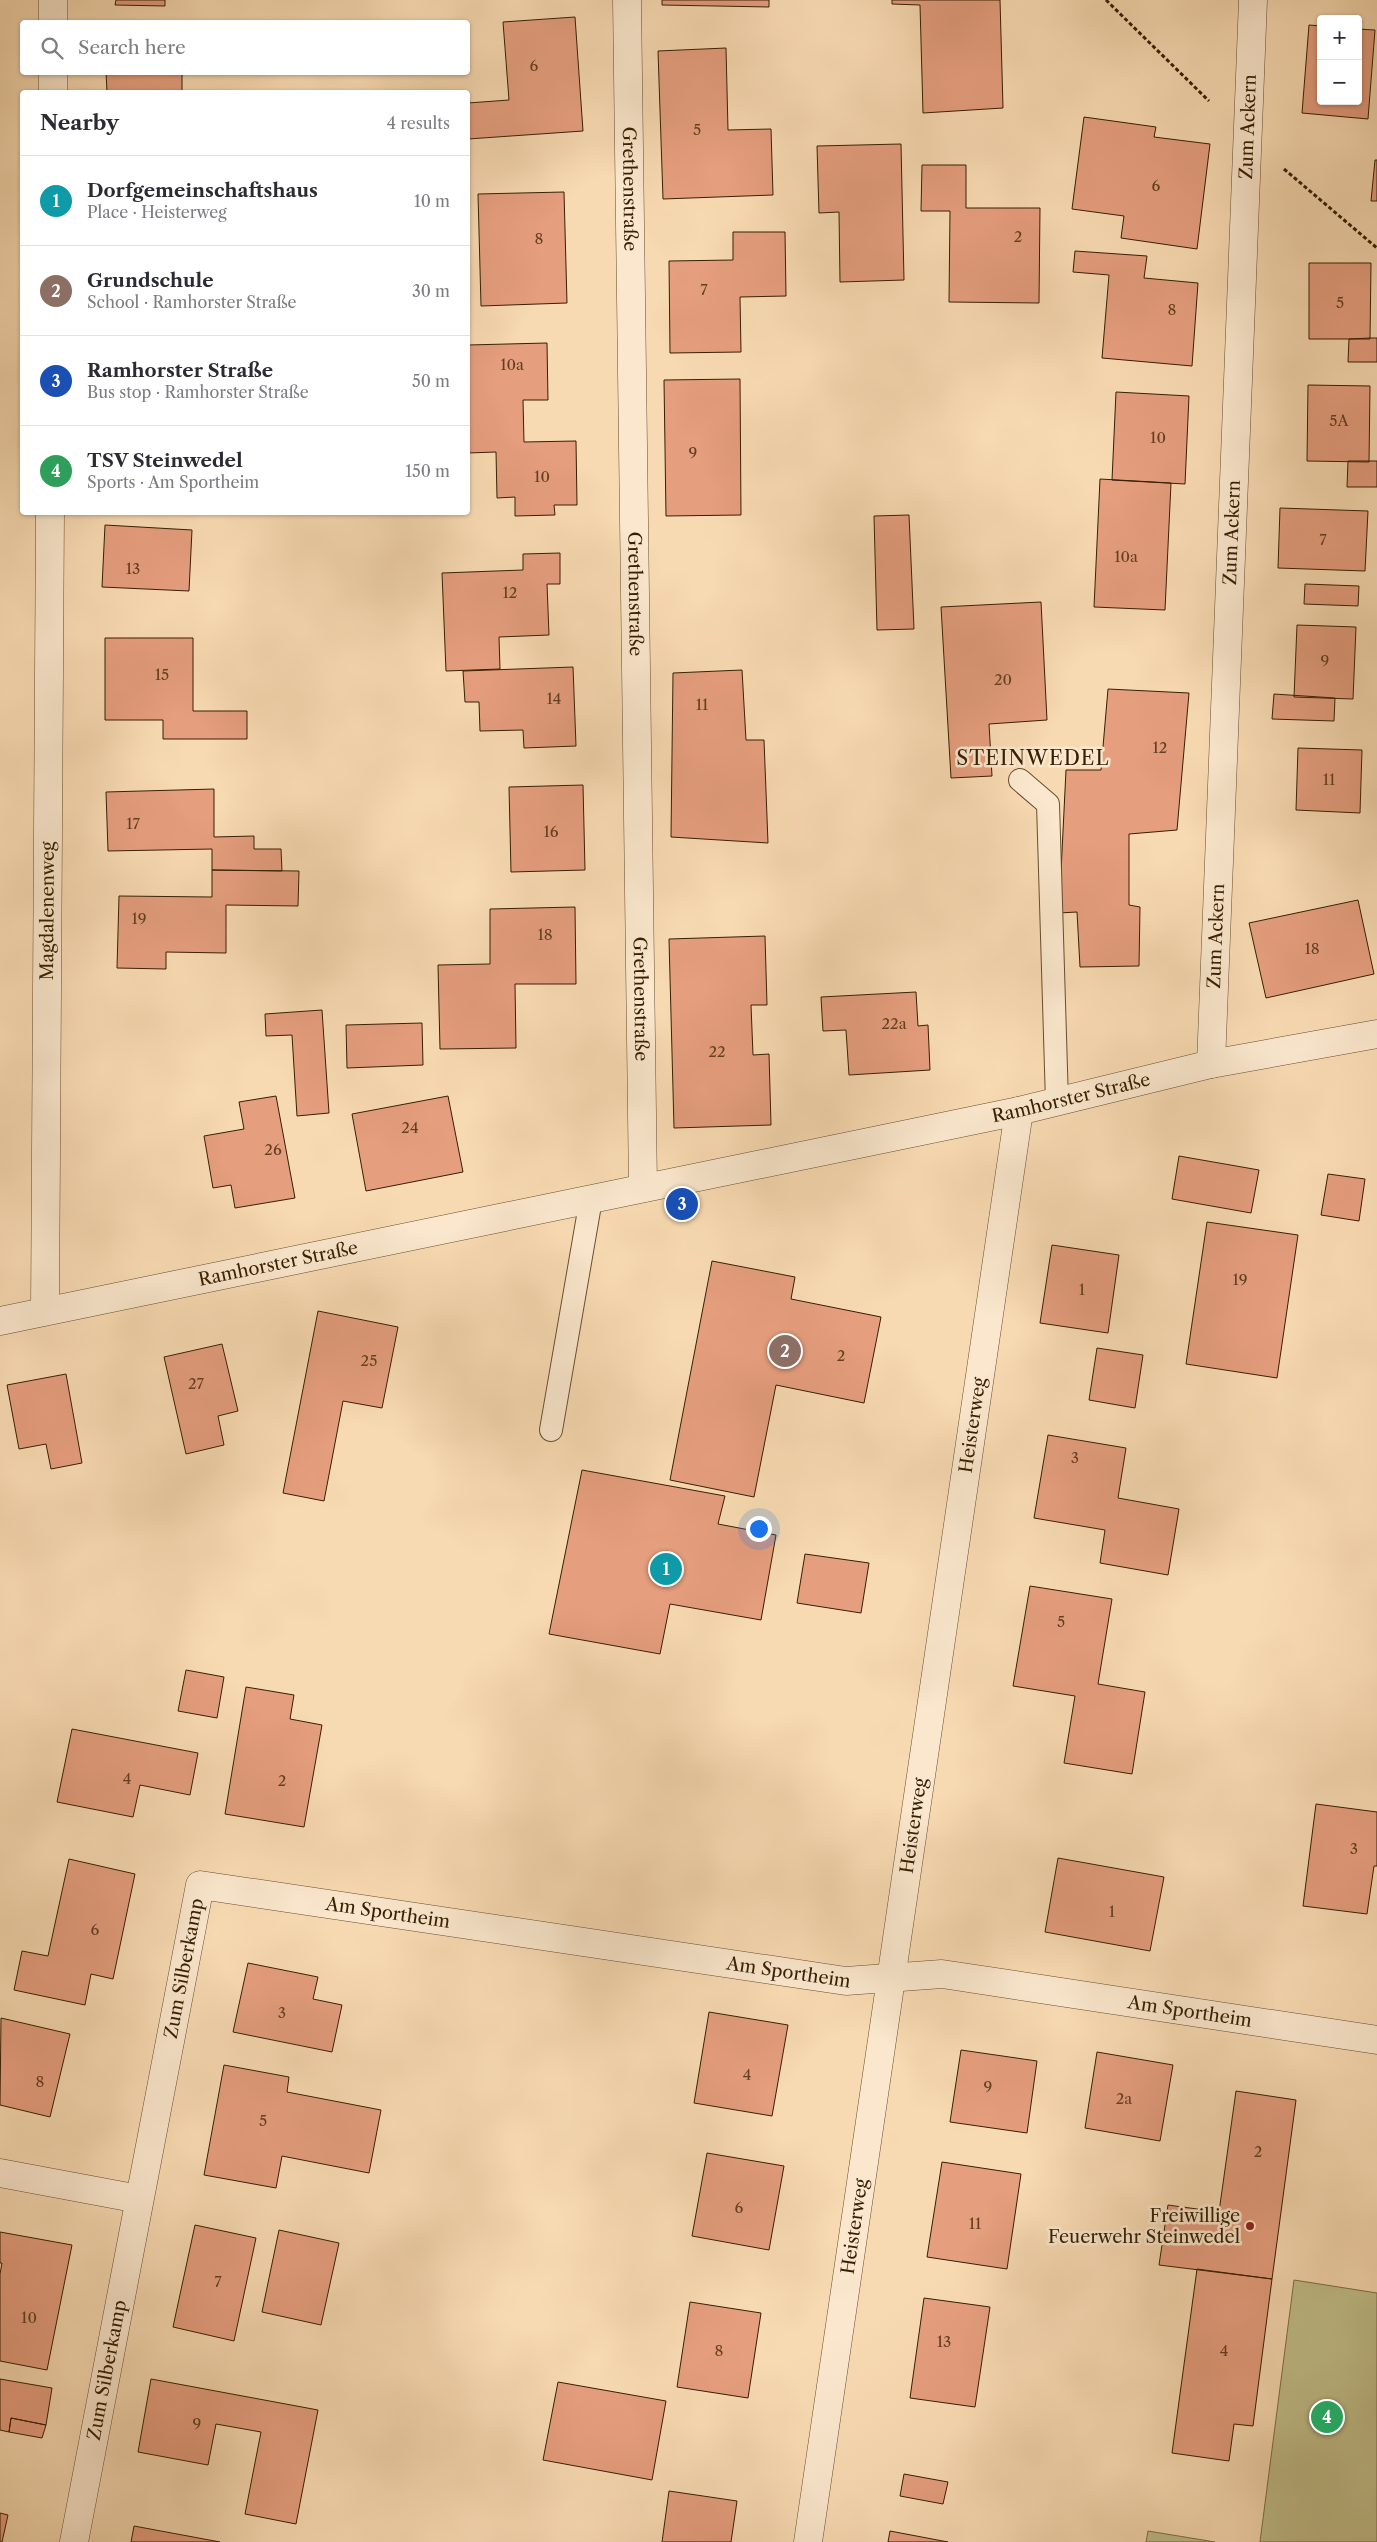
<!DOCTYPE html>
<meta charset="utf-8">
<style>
body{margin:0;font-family:"Libre Caslon Text",serif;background:#f7f7f7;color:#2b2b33}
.controls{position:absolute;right:15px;top:15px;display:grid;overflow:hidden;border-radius:5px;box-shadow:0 1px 4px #0004}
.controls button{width:45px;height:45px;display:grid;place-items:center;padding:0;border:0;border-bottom:1px solid #e1e1e2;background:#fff;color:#2b2b33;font:25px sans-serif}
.you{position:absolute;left:758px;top:1528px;width:18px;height:18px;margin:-12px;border:4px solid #fff;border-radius:50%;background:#1a73e8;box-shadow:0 0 0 8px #1a73e833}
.badge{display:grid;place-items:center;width:32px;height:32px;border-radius:50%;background:#8f2418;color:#fff;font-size:16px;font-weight:700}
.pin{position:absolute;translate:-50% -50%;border:2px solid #fff;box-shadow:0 1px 5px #0006}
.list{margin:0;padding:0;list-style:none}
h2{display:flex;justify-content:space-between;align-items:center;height:65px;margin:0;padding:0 20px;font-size:21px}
h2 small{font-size:16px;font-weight:400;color:#7c7c81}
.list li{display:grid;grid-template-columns:32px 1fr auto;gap:15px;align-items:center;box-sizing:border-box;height:90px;padding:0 20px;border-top:1px solid #e1e1e2}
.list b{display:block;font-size:19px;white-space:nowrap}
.list p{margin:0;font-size:16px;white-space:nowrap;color:#7c7c81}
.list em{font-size:16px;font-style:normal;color:#7c7c81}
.icon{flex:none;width:28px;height:28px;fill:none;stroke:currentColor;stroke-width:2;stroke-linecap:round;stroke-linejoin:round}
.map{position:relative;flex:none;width:1377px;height:2542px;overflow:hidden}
.search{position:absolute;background:#fff;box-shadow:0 1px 4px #0004;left:20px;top:20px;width:450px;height:55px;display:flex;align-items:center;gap:12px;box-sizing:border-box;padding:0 18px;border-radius:5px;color:#7c7c81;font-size:19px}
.panel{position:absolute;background:#fff;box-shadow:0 1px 4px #0004;left:20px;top:90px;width:450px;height:425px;border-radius:5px}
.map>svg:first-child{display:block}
.green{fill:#c0be89;stroke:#7b6e46}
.building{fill:#e59e7e;stroke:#361f02}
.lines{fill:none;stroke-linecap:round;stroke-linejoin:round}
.service-casing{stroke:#664e2e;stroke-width:24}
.minor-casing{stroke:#664e2e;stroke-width:29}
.path{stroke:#361f02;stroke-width:3;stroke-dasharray:4 2.5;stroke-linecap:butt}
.service{stroke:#fae7cd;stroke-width:22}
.minor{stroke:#fae7cd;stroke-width:28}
.poi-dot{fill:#8f2418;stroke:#fae7cd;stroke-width:2}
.labels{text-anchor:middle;stroke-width:5;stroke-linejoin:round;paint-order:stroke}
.number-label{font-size:15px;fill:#623f21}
.street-label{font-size:18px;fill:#361f02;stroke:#fae7cd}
.poi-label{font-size:18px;fill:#361f02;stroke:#fae7cd;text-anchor:end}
.quarter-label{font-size:20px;letter-spacing:1px;fill:#361f02;stroke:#fae7cd}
</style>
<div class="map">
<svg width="1377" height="2542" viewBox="0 0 1377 2542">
<rect width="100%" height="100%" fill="#f8dab2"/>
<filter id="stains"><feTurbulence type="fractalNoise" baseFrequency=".004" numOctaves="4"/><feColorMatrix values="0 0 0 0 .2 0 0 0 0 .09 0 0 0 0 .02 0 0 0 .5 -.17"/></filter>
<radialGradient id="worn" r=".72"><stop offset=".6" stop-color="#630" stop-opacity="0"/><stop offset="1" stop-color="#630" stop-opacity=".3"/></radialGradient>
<path class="green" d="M1294,2280L1377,2293V2542H1260Z
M1148,2531L1215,2542H1146Z"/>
<path class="building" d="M116,0H165V6L115,5Z
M662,0H769V7L662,5Z
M892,0H1000L1003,108L923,113L920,5L892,4Z
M575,17L583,131L468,139V103L509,100L503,22Z
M1309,25L1321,26V101H1358V29L1375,30L1368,119L1302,113Z
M726,48L728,130L771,129L773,195L663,199L658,51Z
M106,72H182V92H107Z
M1084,117L1156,127L1154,137L1210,144L1197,249L1121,238L1124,216L1072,209Z
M901,144L904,280L840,282L839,212L819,213L817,146Z
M1375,160H1377V201H1371Z
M922,165H966V208H1040L1039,303L949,302L950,211H921Z
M564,192L567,303L481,306L478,194Z
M733,232H785L786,296L740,297L741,352L670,353L669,261L733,260Z
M1075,251L1147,256L1144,278L1198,283L1192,366L1102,358L1109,275L1073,272Z
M1309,263H1371L1370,339H1309Z
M1370,338H1377V362H1348L1349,339Z
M547,343L548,400H523L524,442L576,441L577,505H554L555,515L515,516V497L497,498L496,452L468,453V345Z
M740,379L741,515L666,516L664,380Z
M1308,385L1370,386L1369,462L1307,461Z
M1116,392L1189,396L1185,484L1112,480Z
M1348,461H1377V487H1347Z
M1100,479L1171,483L1165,610L1094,607Z
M1280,508L1368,511L1365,571L1278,568Z
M909,515L914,629L877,630L874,516Z
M105,525L192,530L189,591L102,587Z
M560,553V584H547L549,635L499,637L500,669L446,671L442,573L523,570V554Z
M1305,584L1359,586L1358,606L1304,604Z
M1041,602L1047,720L989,724L992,776L951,778L941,607Z
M1297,625L1356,627L1353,699L1294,697Z
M105,638H193V711H247V739H163V720H105Z
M573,667L576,746L524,748L523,730L480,731L479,702H465L463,671Z
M742,670L746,740H764L768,843L671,837L673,673Z
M1108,689L1189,693L1177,830L1129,834V905L1140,907L1139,966L1080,967L1077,912L1059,913L1066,770H1101Z
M1274,694L1335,698L1334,721L1272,719Z
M1298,748L1362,750L1360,813L1296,810Z
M583,785L585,870L511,872L509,787Z
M214,789V837L254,836V849H281L282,871L212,870V849L108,851L106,792Z
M212,870L299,871L298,906L226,905V953L166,952V969L117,968L119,896L212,897Z
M1358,900L1374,974L1266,998L1249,923Z
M575,907L576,984H515L516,1048L440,1049L438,965L490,964V909Z
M765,936L767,1005H751L753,1055L769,1054L771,1125L674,1128L669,939Z
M916,992L918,1026L928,1025L930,1070L849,1075L846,1030L823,1031L821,997Z
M322,1010L329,1113L297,1116L292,1035L266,1036L265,1014Z
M422,1023L423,1065L347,1068L346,1025Z
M276,1096L295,1198L235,1208L231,1185L213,1188L204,1136L244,1129L239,1102Z
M448,1096L463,1172L366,1191L352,1114Z
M1179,1156L1259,1170L1251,1213L1172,1199Z
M1328,1174L1365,1179L1359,1221L1321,1215Z
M1207,1222L1298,1235L1277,1378L1186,1364Z
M1052,1245L1119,1255L1108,1333L1040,1323Z
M712,1261L795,1277L791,1299L881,1317L864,1403L776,1385L754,1497L670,1480Z
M318,1311L398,1327L382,1408L343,1401L324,1501L283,1493Z
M222,1344L238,1411L218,1416L224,1445L186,1454L164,1357Z
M1097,1348L1143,1355L1135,1408L1089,1400Z
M66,1374L82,1463L51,1469L46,1444L19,1449L7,1385Z
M1048,1435L1126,1448L1118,1498L1179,1509L1168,1575L1100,1563L1105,1530L1034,1518Z
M582,1470L725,1496L718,1524L776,1535L761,1620L670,1604L660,1654L549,1634Z
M805,1554L869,1563L861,1613L797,1603Z
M1030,1586L1112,1599L1098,1684L1145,1692L1132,1774L1064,1763L1075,1696L1013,1686Z
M186,1670L224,1677L217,1718L178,1711Z
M246,1687L294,1695L290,1719L322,1725L304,1827L225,1814Z
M72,1729L198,1753L190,1795L140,1785L133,1817L57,1802Z
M1316,1804L1377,1812V1866H1374L1367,1914L1303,1906Z
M1058,1858L1164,1877L1150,1951L1045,1932Z
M69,1859L135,1874L113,1979L91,1974L85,2005L14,1990L22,1951L48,1956Z
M248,1963L318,1977L313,1999L342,2005L332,2052L233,2032Z
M709,2012L788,2025L772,2116L694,2103Z
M1,2018L70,2034L50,2117L0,2105Z
M961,2050L1037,2061L1027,2133L950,2122Z
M1097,2052L1173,2065L1160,2141L1085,2128Z
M224,2065L289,2077L287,2092L381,2110L369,2173L282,2156L276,2188L204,2175Z
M1236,2091L1296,2100L1272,2279L1159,2265L1168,2205L1219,2212Z
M707,2153L784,2166L769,2250L692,2236Z
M942,2162L1021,2174L1007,2269L927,2257Z
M195,2225L256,2238L234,2341L173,2327Z
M279,2230L339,2243L321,2325L262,2312Z
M0,2232L72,2245L47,2370L0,2361V2274L2,2263H0Z
M1197,2269L1272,2279L1253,2426L1234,2424L1229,2461L1172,2453Z
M924,2298L990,2307L975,2407L910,2398Z
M690,2302L761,2313L748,2398L677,2387Z
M0,2379L52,2388L46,2425L11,2418L9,2432L0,2430Z
M151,2379L318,2410L296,2524L245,2514L261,2432L216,2424L208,2465L138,2452Z
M558,2382L666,2401L652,2480L543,2460Z
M11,2418L46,2425L42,2438L9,2432Z
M904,2474L948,2482L943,2504L900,2496Z
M669,2491L737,2501L731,2542H662Z
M0,2513L8,2515L2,2542H0Z
M134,2526L220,2542H131Z
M890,2531L948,2542H888Z"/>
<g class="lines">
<g class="service-casing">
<path id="service" d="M1020,780L1048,804L1057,1102
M551,1430L591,1199"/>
</g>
<g class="minor-casing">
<g id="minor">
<path id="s1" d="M627,0L643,1188"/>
<path d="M53,22V0"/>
<path d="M53,92V72"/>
<path id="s2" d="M1211,1064L1253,0"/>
<path id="s3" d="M45,1311L50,512"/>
<path id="s4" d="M0,1321L1019,1111L1211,1064L1377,1034"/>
<path d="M0,2173L139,2199"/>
<path id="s5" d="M74,2542L200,1885L846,1981L942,1974L1377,2040"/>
<path id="s6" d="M808,2542L1019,1111"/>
</g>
</g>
<path class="path" d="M1106,0L1209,101
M1284,169L1377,248"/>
<use href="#service" class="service"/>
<use href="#minor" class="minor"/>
</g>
<circle class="poi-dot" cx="1250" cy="2226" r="5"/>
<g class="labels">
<g class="number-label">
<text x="534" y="71">6</text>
<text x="697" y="135">5</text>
<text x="1156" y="191">6</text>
<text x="1018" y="242">2</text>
<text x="539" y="244">8</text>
<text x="704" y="295">7</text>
<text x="1340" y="308">5</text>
<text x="1172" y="315">8</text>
<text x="512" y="370">10a</text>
<text x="1339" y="426">5A</text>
<text x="1158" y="443">10</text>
<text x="693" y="458">9</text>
<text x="542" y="482">10</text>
<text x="1323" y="545">7</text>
<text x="1126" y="562">10a</text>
<text x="133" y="574">13</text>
<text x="510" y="598">12</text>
<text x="1325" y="666">9</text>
<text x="162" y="680">15</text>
<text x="1003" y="685">20</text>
<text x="554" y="704">14</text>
<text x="702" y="710">11</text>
<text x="1160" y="753">12</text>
<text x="1329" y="785">11</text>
<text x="133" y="829">17</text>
<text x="551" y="837">16</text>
<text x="139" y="924">19</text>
<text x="545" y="940">18</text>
<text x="1312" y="954">18</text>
<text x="894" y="1029">22a</text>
<text x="717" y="1057">22</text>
<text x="410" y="1133">24</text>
<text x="273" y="1155">26</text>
<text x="1240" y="1285">19</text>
<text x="1082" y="1295">1</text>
<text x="841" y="1361">2</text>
<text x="369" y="1366">25</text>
<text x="196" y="1389">27</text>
<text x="1075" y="1463">3</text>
<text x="1061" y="1627">5</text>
<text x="127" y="1784">4</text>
<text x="282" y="1786">2</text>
<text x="1354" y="1854">3</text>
<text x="1112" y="1917">1</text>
<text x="95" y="1935">6</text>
<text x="282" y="2018">3</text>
<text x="747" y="2080">4</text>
<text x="40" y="2087">8</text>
<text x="988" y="2092">9</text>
<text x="1124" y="2104">2a</text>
<text x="263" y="2126">5</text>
<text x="1258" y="2157">2</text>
<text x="739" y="2213">6</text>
<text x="975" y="2229">11</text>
<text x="218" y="2287">7</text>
<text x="29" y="2323">10</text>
<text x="944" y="2347">13</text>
<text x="719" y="2356">8</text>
<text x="1224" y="2356">4</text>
<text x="197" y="2429">9</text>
</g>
<g class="street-label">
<text dy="6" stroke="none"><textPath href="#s2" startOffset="938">Zum Ackern</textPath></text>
<text dy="6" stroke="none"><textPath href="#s1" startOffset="189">Grethenstraße</textPath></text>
<text dy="6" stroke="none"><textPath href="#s2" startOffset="532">Zum Ackern</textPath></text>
<text dy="6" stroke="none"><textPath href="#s1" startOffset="594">Grethenstraße</textPath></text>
<text dy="6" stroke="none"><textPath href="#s3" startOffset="400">Magdalenenweg</textPath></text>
<text dy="6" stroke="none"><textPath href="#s2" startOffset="128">Zum Ackern</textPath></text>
<text dy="6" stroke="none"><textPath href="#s1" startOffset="999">Grethenstraße</textPath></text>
<text dy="6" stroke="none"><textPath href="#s4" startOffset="1094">Ramhorster Straße</textPath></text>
<text dy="6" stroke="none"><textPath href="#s4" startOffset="284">Ramhorster Straße</textPath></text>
<text dy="6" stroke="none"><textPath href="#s6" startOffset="1129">Heisterweg</textPath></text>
<text dy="6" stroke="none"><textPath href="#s6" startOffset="724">Heisterweg</textPath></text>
<text dy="6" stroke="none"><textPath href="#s5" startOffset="859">Am Sportheim</textPath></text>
<text dy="6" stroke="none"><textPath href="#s5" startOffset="584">Zum Silberkamp</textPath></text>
<text dy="6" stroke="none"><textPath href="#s5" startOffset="1264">Am Sportheim</textPath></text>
<text dy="6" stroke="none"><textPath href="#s5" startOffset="1669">Am Sportheim</textPath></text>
<text dy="6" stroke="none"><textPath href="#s6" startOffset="319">Heisterweg</textPath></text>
<text dy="6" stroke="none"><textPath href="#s5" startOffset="175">Zum Silberkamp</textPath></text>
</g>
<g class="poi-label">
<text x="1240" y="2222">Freiwillige<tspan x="1240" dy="21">Feuerwehr Steinwedel</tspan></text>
</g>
<g class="quarter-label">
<text x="1033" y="765">STEINWEDEL</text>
</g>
</g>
<rect width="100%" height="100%" filter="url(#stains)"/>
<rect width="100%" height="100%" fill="url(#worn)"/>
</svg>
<div class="controls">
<button>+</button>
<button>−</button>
</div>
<div class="you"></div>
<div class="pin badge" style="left:666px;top:1569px;background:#0f9aa8">1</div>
<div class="pin badge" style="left:785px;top:1351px;background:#8d6e63">2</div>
<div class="pin badge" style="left:682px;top:1204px;background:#1a4fb4">3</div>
<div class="pin badge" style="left:1327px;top:2417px;background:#2e9e5b">4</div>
<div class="search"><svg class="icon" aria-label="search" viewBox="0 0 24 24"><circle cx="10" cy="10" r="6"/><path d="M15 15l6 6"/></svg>Search here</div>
<section class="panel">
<h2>Nearby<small>4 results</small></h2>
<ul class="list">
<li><span class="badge" style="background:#0f9aa8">1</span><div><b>Dorfgemeinschaftshaus</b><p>Place · Heisterweg</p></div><em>10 m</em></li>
<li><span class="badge" style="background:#8d6e63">2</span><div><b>Grundschule</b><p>School · Ramhorster Straße</p></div><em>30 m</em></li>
<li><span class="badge" style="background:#1a4fb4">3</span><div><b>Ramhorster Straße</b><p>Bus stop · Ramhorster Straße</p></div><em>50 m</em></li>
<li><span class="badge" style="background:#2e9e5b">4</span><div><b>TSV Steinwedel</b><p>Sports · Am Sportheim</p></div><em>150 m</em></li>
</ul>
</section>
</div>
